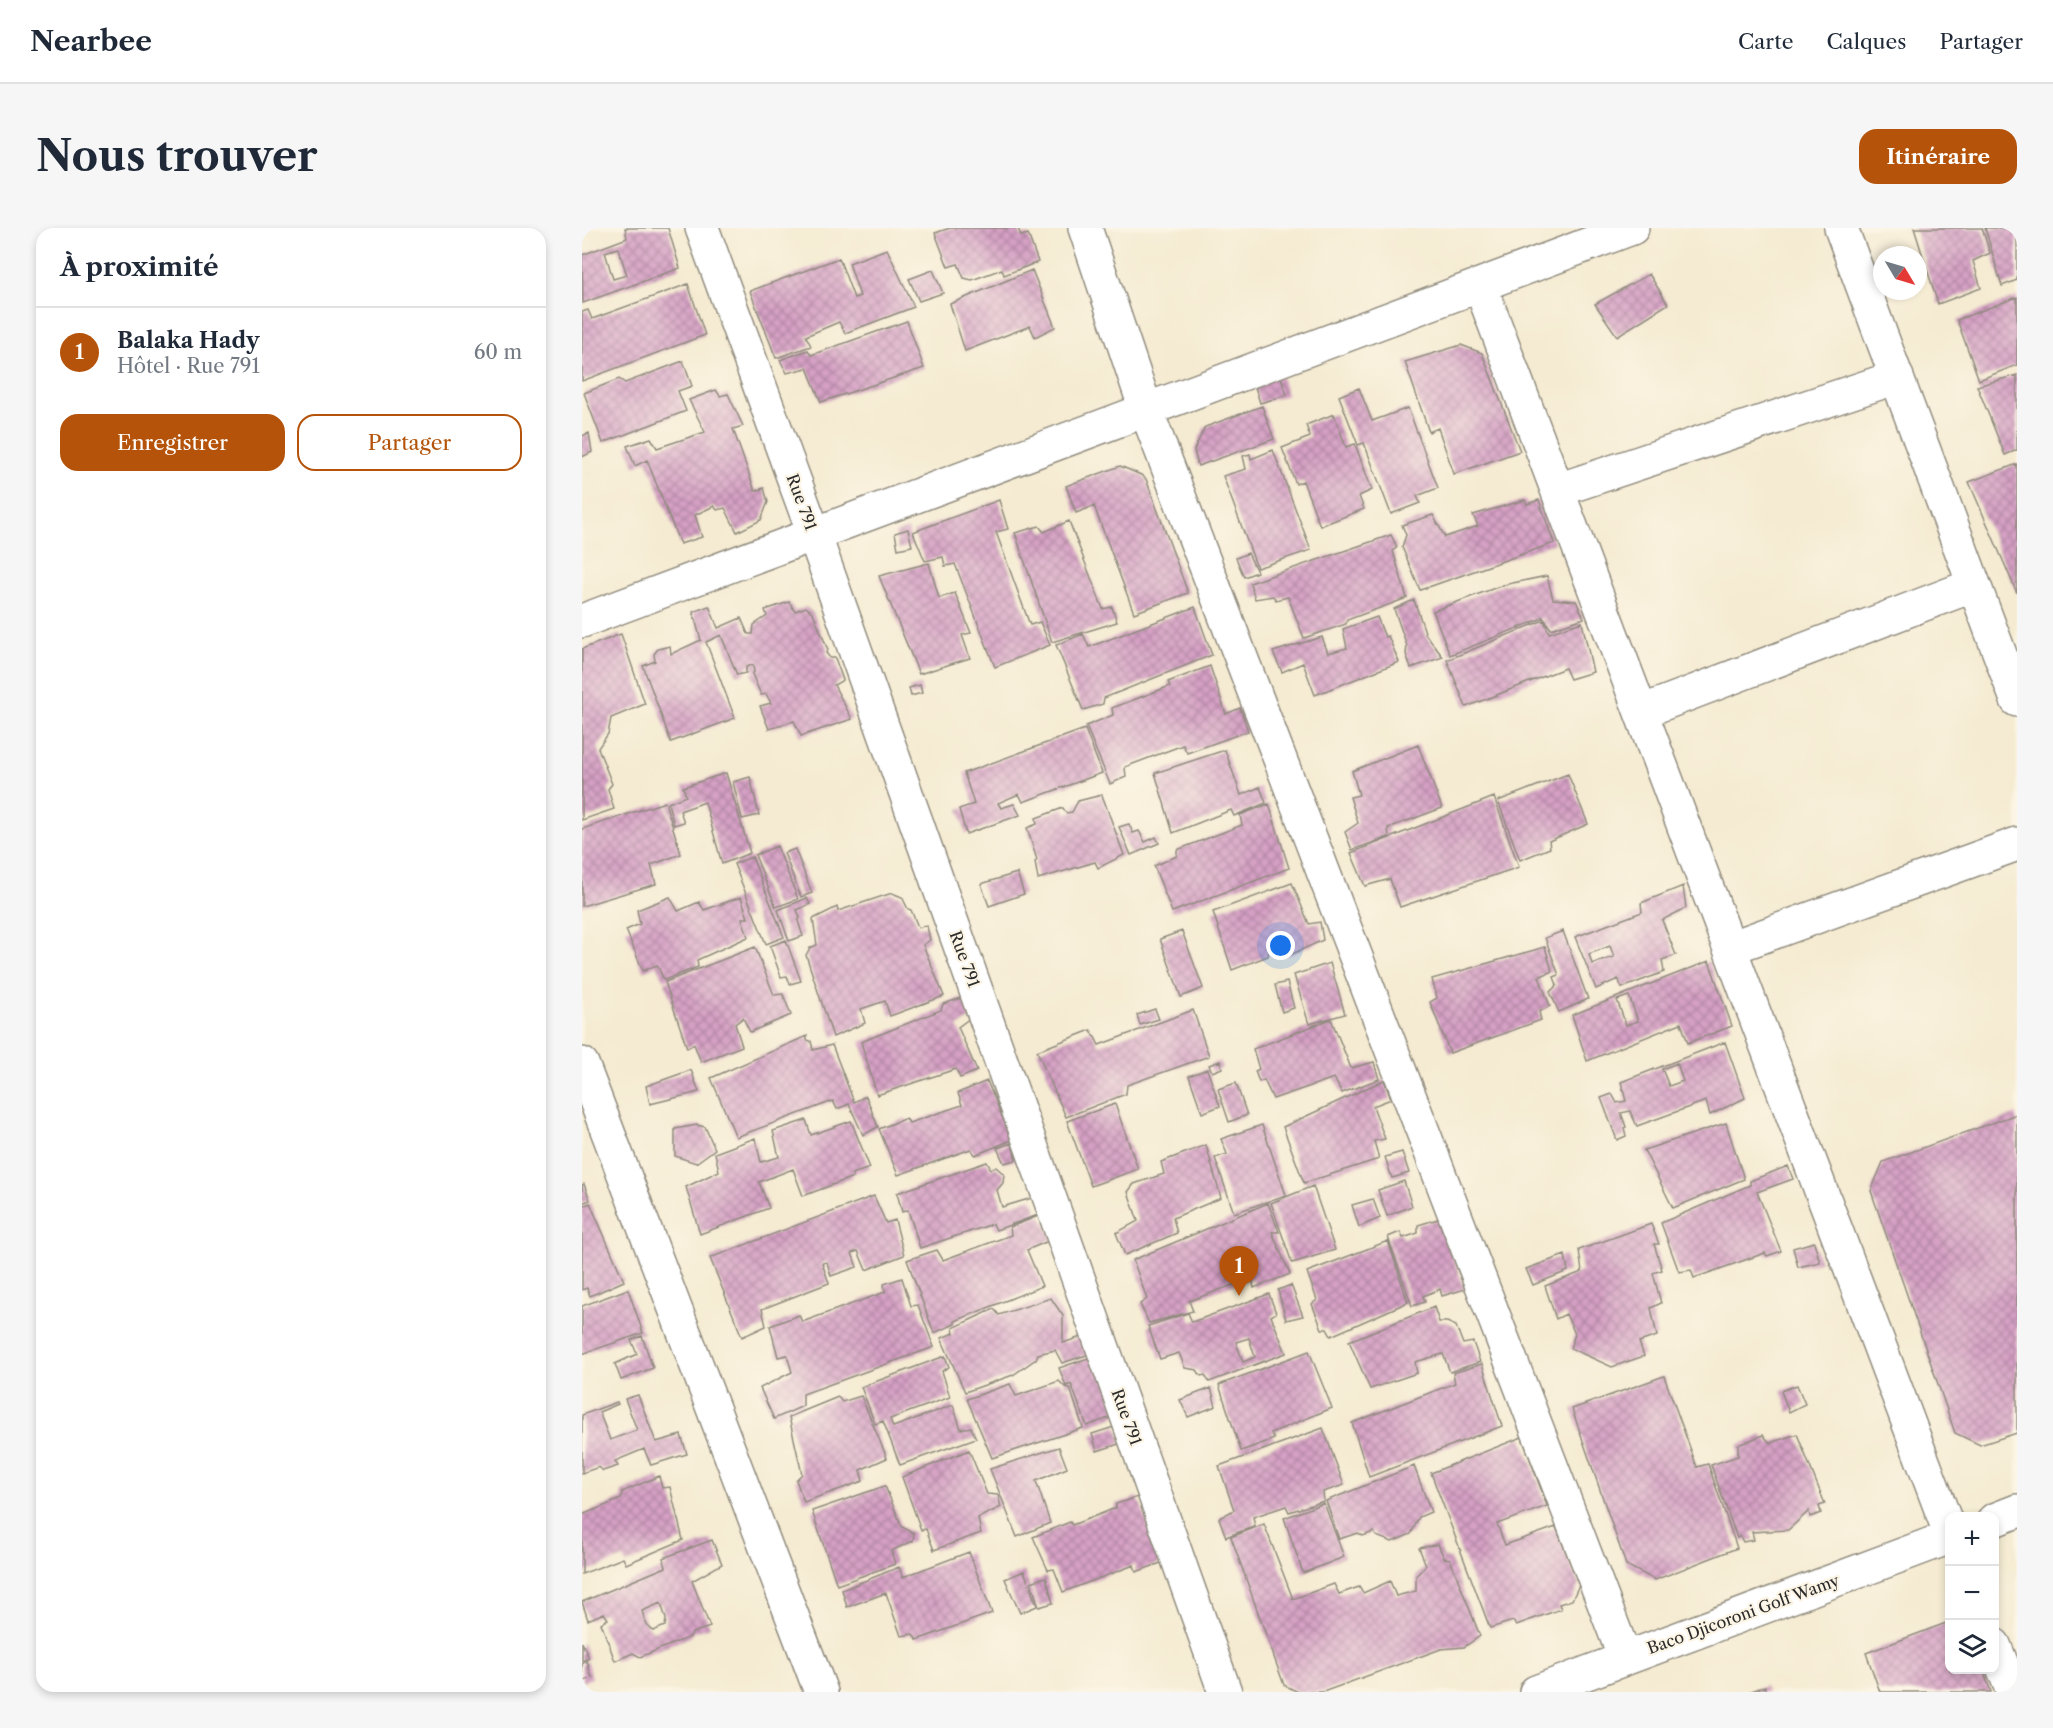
<!DOCTYPE html>
<html lang="fr">
<meta charset="utf-8">
<style>
body{margin:0;font-family:"Libre Caslon Text",serif;background:#f6f6f7;color:#1f2937}
.controls{position:absolute;right:18px;bottom:18px;display:grid;overflow:hidden;border-radius:12px;box-shadow:0 3px 9px #0003}
.controls button{width:54px;height:54px;display:grid;place-items:center;padding:0;border:0;border-bottom:2px solid #e0e1e3;background:#fff;color:#1f2937;font:30px sans-serif}
.compass{position:absolute;left:1291px;top:18px;width:54px;height:54px;border-radius:50%;background:#fff;box-shadow:0 3px 9px #0003;rotate:128deg}
.you{position:absolute;left:699px;top:718px;width:21px;height:21px;margin:-15px;border:4px solid #fff;border-radius:50%;background:#1a73e8;box-shadow:0 0 0 9px #1a73e833}
.badge{display:grid;place-items:center;width:39px;height:39px;border-radius:50%;background:#b45309;color:#fff;font-size:20px;font-weight:700}
.pin{position:absolute;translate:-50% -50px;filter:drop-shadow(0 2px 3px #0008)}
.pin::after{content:'';position:absolute;top:32px;width:21px;height:18px;background:inherit;clip-path:polygon(0 0,100% 0,50% 100%)}
.list{margin:0;padding:0;list-style:none}
h2{display:flex;justify-content:space-between;align-items:center;height:78px;margin:0;padding:0 24px;font-size:26px}
h2 small{font-size:20px;font-weight:400;color:#747a83}
.list li{display:grid;grid-template-columns:39px 1fr auto;gap:18px;align-items:center;box-sizing:border-box;height:90px;padding:0 24px;border-top:2px solid #e0e1e3}
.list b{display:block;font-size:22px;white-space:nowrap}
.list p{margin:0;font-size:20px;white-space:nowrap;color:#747a83}
.list em{font-size:20px;font-style:normal;color:#747a83}
.actions{display:flex;gap:12px;padding:18px 24px}
.actions a{flex:1;padding:14px 0;border:2px solid #b45309;border-radius:18px;text-align:center;font-size:21px;color:#b45309}
.actions .main{background:#b45309;color:#fff}
.icon{flex:none;width:33px;height:33px;fill:none;stroke:currentColor;stroke-width:2;stroke-linecap:round;stroke-linejoin:round}
.map{position:relative;flex:none;width:1435px;height:1464px;overflow:hidden;border-radius:18px}
header{display:flex;align-items:center;gap:36px;box-sizing:border-box;height:84px;padding:0 30px;background:#fff;border-bottom:2px solid #e0e1e3}
header strong{font-size:28px}
nav{display:flex;gap:33px;margin-inline-start:auto;font-size:21px}
.intro{display:flex;align-items:center;justify-content:space-between;box-sizing:border-box;height:144px;padding:0 36px}
h1{margin:0;font-size:42px}
.button{padding:15px 27px;border-radius:18px;background:#b45309;color:#fff;font-size:21px;font-weight:700}
main{display:flex;gap:36px;padding:0 36px}
aside{flex:1;background:#fff;border-radius:18px;box-shadow:0 3px 9px #0003}
.map>svg:first-child{display:block}
.building{fill:url(#building-cross-hatch);fill-rule:evenodd}
.lines{fill:none;stroke-linecap:round;stroke-linejoin:round}
.minor-casing{stroke:#908b7e;stroke-width:36}
.minor{stroke:#fff;stroke-width:33}
.labels{text-anchor:middle;stroke-width:4.5;stroke-linejoin:round;paint-order:stroke}
.street-label{font-size:16px;fill:#2b2b2b;stroke:#fcf5e5}
</style>
<header>
<strong>Nearbee</strong>
<nav><a>Carte</a><a>Calques</a><a>Partager</a></nav>
</header>
<div class="intro"><h1>Nous trouver</h1><a class="button">Itinéraire</a></div>
<main>
<aside>
<h2>À proximité<small></small></h2>
<ul class="list">
<li><span class="badge">1</span><div><b>Balaka Hady</b><p>Hôtel · Rue 791</p></div><em>60 m</em></li>
</ul>
<div class="actions"><a class="main">Enregistrer</a><a>Partager</a></div>
</aside>
<div class="map">
<svg width="1435" height="1464" viewBox="0 0 1435 1464">
<defs>
<pattern id="building-cross-hatch" width="8" height="8" patternUnits="userSpaceOnUse" patternTransform="scale(1.5)"><rect width="8" height="8" fill="#d6a1c5"/><path d="M0 0l8 8M0 8l8-8" fill="none" stroke="#ae83a0"/></pattern>
</defs>
<rect width="100%" height="100%" fill="#fcf5e5"/>
<filter id="ink" filterUnits="userSpaceOnUse"><feTurbulence type="fractalNoise" baseFrequency=".0167" numOctaves="2"/><feDisplacementMap in="SourceGraphic" scale="12" xChannelSelector="R" yChannelSelector="G"/><feConvolveMatrix kernelMatrix="1 2 1 2 8 2 1 2 1" color-interpolation-filters="sRGB"/></filter>
<filter id="wash" filterUnits="userSpaceOnUse"><feTurbulence type="fractalNoise" baseFrequency=".008" numOctaves="4" result="noise"/><feDisplacementMap in="SourceGraphic" scale="24" xChannelSelector="R" yChannelSelector="G"/><feGaussianBlur stdDeviation="1.35" result="paint"/><feColorMatrix in="noise" values="0 0 0 0 0 0 0 0 0 0 0 0 0 0 0 0 0 1.4 0 .05"/><feComposite in="paint" operator="in"/></filter>
<g filter="url(#wash)">
<rect width="100%" height="100%" fill="#f5ebd2"/>
<g id="blocks">
<path class="building" d="M43,0H86L98,40L1,75L0,27L45,10ZM36,20L45,47L31,51L23,24Z
M368,0H436L439,8L446,6L456,34L422,47L420,41L390,52L382,50L376,36L366,39L353,5Z
M1332,0H1400L1408,25L1391,33L1399,60L1356,76Z
M1403,0H1435V52L1420,58Z
M305,21L332,79L263,105L257,94L224,108L229,118L194,130L168,63L257,30L272,70L278,68L267,35Z
M351,42L361,65L337,73L327,51Z
M450,42L473,99L453,109L448,98L383,123L368,76Z
M1067,46L1086,76L1035,108L1013,76Z
M106,56L123,107L0,153V84L6,82L10,91Z
M1435,69V137L1397,152L1375,92Z
M325,93L342,140L239,174L225,140L205,145L198,132L226,122L229,127Z
M879,117L900,125L938,223L872,246L856,200L847,204L823,134Z
M101,133L110,158L96,163L104,183L21,215L2,165L37,151L43,155Z
M697,143L705,167L678,175L671,152Z
M1435,147V222L1423,227L1395,158Z
M777,160L790,193L826,180L856,260L835,268L838,275L809,286L782,215L776,217L757,168Z
M134,162L138,168L146,166L161,198L151,201L173,263L182,260L186,274L179,292L155,304L143,280L135,282L132,278L113,287L120,309L98,316L65,232L53,238L45,218L69,210L75,220L123,204L107,172Z
M680,178L692,211L616,238L612,222L623,199Z
M752,186L764,219L773,216L790,262L777,268L782,281L738,298L721,253L714,256L700,220L728,209L724,197Z
M7,205L10,224L0,229V208Z
M691,222L729,322L675,340L641,248L664,241L661,228L668,226L669,231Z
M1435,236V365L1387,254Z
M538,238L559,247L564,251L606,365L552,385L512,278L494,285L484,258Z
M417,272L426,301L414,304L448,397L458,394L468,417L413,439L373,336L363,338L361,329L343,333L331,304Z
M943,272L945,276L957,272L972,315L838,362L820,319L824,307L820,297L851,287L863,309L896,298L891,287Z
M487,293L521,381L530,379L535,394L470,414L433,305L457,298L462,304Z
M326,301L330,318L316,321L313,305Z
M809,307L815,319L811,323L825,370L765,392L764,396L722,410L706,369L694,372L691,368L673,371L668,355Z
M666,325L675,344L662,349L654,330Z
M347,335L357,370L373,365L389,405L380,407L388,430L337,446L297,348Z
M965,348L971,371L994,373L1002,390L969,401L960,388L961,390L868,427L851,383L921,357Z
M832,372L844,407L861,429L829,440L824,426L825,418L812,381Z
M207,374L213,383L224,379L231,385L246,422L244,425L248,430H253L261,452L252,457L270,491L219,508L212,493L187,501L178,478L189,475L184,466L179,467L170,446L172,444L171,437L164,439V445L155,447L139,407L124,414L153,490L89,514L61,438L73,433L72,426L76,421L88,418L89,426L119,412L111,384L127,378L136,400L159,390L166,406H171L172,397L185,388L183,382Z
M613,379L630,427L522,470L521,476L501,482L474,417L501,406L507,419Z
M795,389L803,409L806,408L817,434L733,467L721,435L700,444L691,424L740,409L746,425L765,420L761,401Z
M962,392L967,405L1000,394L1011,444L988,451L983,440L884,479L865,432Z
M39,406L63,476L29,490L26,506L16,520L30,556L26,561L32,581L0,592V421Z
M628,438L644,486L658,480L666,503L605,525L601,517L543,539L544,549L528,556L504,498L531,487L530,480L588,458L586,454Z
M338,457L340,465L329,468L327,460Z
M503,501L520,545L441,574L437,566L416,575L419,580L432,576L438,587L384,606L377,581L392,576L382,545Z
M836,517L860,580L806,600L807,609L770,622L763,604L776,595L768,569L777,567L770,543Z
M643,522L659,567L678,559L684,575L652,588L649,582L591,605L573,545Z
M144,545L168,625L140,636L123,574L98,583L102,594L92,597L86,575L104,568L101,559Z
M986,546L1006,596L967,613L968,620L938,632L916,573Z
M168,549L177,587L160,591L151,554Z
M520,567L542,627L516,640L513,634L456,651L453,634L455,632L445,600L455,596L454,590L481,580L484,585L490,584L496,573Z
M912,569L937,639L818,679L808,651L783,658L769,625Z
M83,574L99,626L69,637L74,656L0,678V601Z
M687,576L707,640L590,684L572,638L595,628V622L660,597L658,587Z
M547,596L551,605L557,603L563,614L574,609L577,615L549,627L537,599Z
M195,618L216,671L194,679L173,627Z
M213,621L230,665L219,669L202,625Z
M170,629L202,709L184,716L152,636Z
M435,645L442,666L407,678L399,656Z
M710,655L727,696L738,694L741,712L706,728L704,716L687,722L686,728L650,742L631,684Z
M1101,658L1104,680L1080,692L1094,727L1080,732L1082,744L1040,760L1036,751L1014,761L993,709L1060,684L1059,675ZM1028,718L1032,729L1010,736L1007,726Z
M310,665L320,669L326,681L329,682L336,699L345,698L348,712L341,717L362,768L308,788L303,773L279,781L283,795L251,809L224,727L228,720L235,717L231,691L255,679L256,683Z
M88,669L96,683L117,674L122,682L159,669L166,690H160L166,709L115,732L116,739L82,752L75,737L61,743L44,702L58,696L55,682Z
M225,670L228,676L215,682L218,690L216,693L221,708L207,713L196,682Z
M600,703L621,760L599,769L578,711Z
M981,703L1006,771L977,784L968,764L975,757L972,749L977,747L963,710Z
M204,712L219,753L208,756L205,748L199,749L188,718Z
M173,719L192,767L201,766L209,787L168,804L161,790L153,796L160,818L119,834L112,816L105,820L83,754Z
M963,719L970,743L957,749L968,778L957,784L959,792L868,825L848,774L855,770L850,751Z
M1127,733L1150,798L1106,815L1099,795L1005,833L990,787ZM1047,768L1056,793L1044,797L1035,772Z
M748,735L763,786L727,796L712,747Z
M705,754L712,780L700,784L693,757Z
M382,769L388,790L376,799L395,843L378,850L374,841L295,867L279,814L359,782L361,776Z
M573,781L577,791L558,797L555,787Z
M611,782L627,828L545,857L544,866L484,889L455,823L509,802L517,817Z
M749,791L769,840L792,834L797,851L760,865L752,850L691,871L682,852L677,854L673,843L677,841L671,821Z
M225,808V812L229,813L231,822L250,817L272,874L284,868L296,899L281,907L267,876L255,881L251,873L154,909L129,850Z
M1143,814L1163,870L1128,887L1124,873L1055,898L1048,883L1039,885L1044,899L1042,900L1044,908L1035,912L1019,870L1030,866L1035,875L1044,873L1039,854ZM1095,835L1101,853L1087,858L1080,841Z
M638,833L640,840L630,844L627,837Z
M625,841L638,878L620,885L607,848Z
M109,842L117,864L68,876L64,858Z
M802,852L809,871L791,878L803,911L792,913L797,931L722,955L701,899Z
M405,853L430,912L393,927L389,921L316,947L297,901L324,890L327,895L380,877L376,865Z
M654,855L665,887L647,894L636,861Z
M533,876L556,941L509,958L485,893Z
M1435,886V1205L1398,1217L1373,1205L1289,963L1301,934Z
M224,892L229,907L269,893L288,940L270,946L271,949L221,968L211,941L177,954L187,980L118,1006L104,959L137,943L133,925L173,910L179,934L197,929L191,903Z
M1144,895L1162,951L1091,980L1062,922Z
M115,897L123,899L133,921L114,935L93,928V901Z
M680,897L704,967L652,985L633,930L645,926L639,911Z
M430,915L434,932L422,935L415,920Z
M624,917L639,970L591,990L595,1005L543,1027L534,1005L556,993L546,964L552,956L582,946L579,934Z
M820,924L827,945L810,950L803,929Z
M405,934L409,941L414,939L422,946L421,955L415,962L420,979L450,970L456,987L414,1002L411,996L338,1020L326,982L320,984L315,965Z
M1206,938L1211,951L1175,964L1199,1023L1185,1028L1183,1025L1112,1050L1109,1042L1097,1044L1079,995L1168,957V953Z
M822,953L830,978L805,988L796,962Z
M2,956L8,972L0,975V957Z
M731,958L753,1022L710,1035L689,975Z
M292,968L304,995L313,992L322,1027L284,1042L276,1023L270,1025L275,1039L249,1048L245,1034L240,1035L247,1055L180,1081L184,1098L160,1109L128,1030Z
M791,971L798,990L777,999L770,977Z
M8,975L42,1053L8,1068L5,1060L0,1062V978Z
M686,975L697,1004H690L708,1046L672,1060L670,1050L607,1073L611,1083L567,1095L558,1076L565,1071L551,1032Z
M459,987L471,1011L445,1022L460,1058L373,1093V1096L352,1105L325,1032L355,1022L361,1032L429,1007L428,999Z
M856,991L883,1061L860,1068L858,1061L841,1068L843,1074L830,1078L806,1009L818,1004L821,1010L836,1005V997Z
M1069,996L1077,1016H1072L1080,1042L1071,1045L1079,1075L1069,1080L1075,1108L1057,1114L1062,1128L1030,1139L988,1120L993,1106L984,1086L974,1091L963,1058L1000,1044L997,1022Z
M806,1013L826,1074L749,1108L745,1101H740L730,1076L735,1072L725,1044Z
M1232,1014L1238,1034L1216,1039L1211,1020Z
M983,1027L986,1043L951,1057L944,1041Z
M320,1050L329,1078L336,1077L352,1119L221,1166V1178L192,1191L178,1160L210,1144L205,1127L196,1129L188,1098L217,1087L220,1094L303,1064L302,1056Z
M709,1057L721,1088L704,1092L696,1062Z
M46,1061L61,1105L0,1126V1078Z
M687,1066L694,1085L689,1088L704,1125L627,1154L623,1147L619,1148L615,1142L603,1140L597,1125L578,1131L566,1098L606,1085L610,1094ZM667,1110L673,1129L661,1134L654,1114Z
M469,1070L481,1088V1115L505,1107L511,1125L480,1135L473,1122L456,1126L454,1131L431,1147L383,1164L359,1110L372,1105L371,1100L412,1081L417,1087Z
M852,1079L857,1094H865L874,1098L881,1116L891,1114L898,1134L868,1144L861,1126L833,1134L835,1145L788,1161L767,1113Z
M60,1108L71,1140L39,1152L33,1136L55,1126L49,1112Z
M727,1123L750,1180L689,1205L692,1211L659,1223L637,1157Z
M518,1126L540,1185L505,1198L489,1156L484,1158L477,1140Z
M363,1128L367,1139L360,1143L368,1169L308,1191L311,1199L371,1177L379,1201L389,1199L394,1210L318,1237L301,1193L293,1196L279,1159Z
M900,1136L920,1198L787,1249L770,1195L873,1155L871,1145Z
M1082,1148L1115,1239L1126,1236L1155,1320L1073,1352L1044,1337L990,1181Z
M477,1153L483,1159L488,1160L501,1200L410,1230L385,1171L428,1156L434,1168Z
M1215,1157L1223,1176L1207,1184L1199,1163Z
M629,1160L634,1178L606,1189L598,1172Z
M56,1167L74,1214L99,1207L105,1226L69,1237L62,1221L33,1233L36,1238L21,1243L17,1239L0,1245V1187L35,1174L36,1176L17,1184L28,1212L55,1202L43,1171Z
M279,1168L305,1230L278,1242L281,1253L222,1274L214,1252L220,1246L207,1189L256,1169L260,1174Z
M535,1198L540,1215L515,1223L510,1206Z
M741,1200L762,1257L741,1264L742,1273L707,1284L704,1278L671,1289L673,1298L644,1309L637,1290L652,1282L637,1238Z
M1215,1206L1243,1276L1237,1278L1239,1285L1228,1289L1227,1283L1206,1302L1170,1304L1172,1312L1161,1314L1158,1308L1155,1310L1129,1237L1156,1228V1217L1181,1207L1188,1215Z
M940,1209L965,1278L915,1296L923,1317L974,1299L997,1357L990,1372L977,1376L979,1381L934,1397L931,1393L908,1400L849,1245Z
M477,1219L485,1240L454,1253L468,1295L435,1309L408,1241Z
M387,1222L405,1266L416,1267L419,1279L396,1290L399,1305L352,1322L344,1301L339,1302L320,1249Z
M832,1238L849,1284L837,1289L829,1306L810,1314L794,1308L792,1304L781,1308L776,1305L757,1311L744,1273Z
M77,1248L80,1260L88,1259L101,1312L44,1336L41,1330L0,1346V1287L39,1271L40,1264Z
M303,1258L320,1299L332,1305L331,1313L309,1323L313,1336L255,1357L230,1283Z
M556,1269L571,1309V1315L582,1312L590,1331L554,1344L552,1337L481,1364L472,1341L466,1342L451,1309L488,1294L490,1297L534,1280V1276Z
M742,1275L762,1329L721,1345L702,1290Z
M682,1296L711,1371L752,1356L757,1366L777,1359L781,1365L808,1353L814,1368L834,1363V1348L844,1337L837,1320L856,1316L862,1330L868,1331L898,1408L882,1419L859,1421L741,1464H716L702,1457L649,1309Z
M130,1312L140,1336L110,1353L128,1399L110,1405L108,1409L58,1429L51,1425L33,1433L19,1395L26,1391L22,1385L6,1392L0,1374L84,1339L81,1330ZM79,1375L84,1391L83,1398L71,1403L64,1396L60,1383Z
M387,1324L410,1385L335,1412L331,1406L319,1408L304,1365L265,1379L260,1362L317,1339L321,1349Z
M442,1343L455,1378L438,1385L423,1351Z
M464,1349L471,1375L457,1379L449,1354Z
M1364,1395L1368,1396V1442H1401L1409,1464H1298L1284,1425Z
M0,1414L7,1430L0,1433Z
M5,1433L10,1450L0,1454V1436Z
M1183,1458L1185,1464H1167Z"/>
</g>
</g>
<g filter="url(#ink)">
<use href="#blocks" fill-opacity="0" stroke="#908b7e" stroke-width="1.5"/>
<g class="lines">
<g class="minor-casing">
<path id="minor" d="M120,0L232,306L643,1464
M503,0L564,182L1043,1430
M1259,0L1435,472
M898,57L1368,1305
M976,262L1315,149
M0,393L1050,0
M1059,484L1392,357
M1148,720L1435,616
M0,836L239,1464
M1412,1292L1435,1283
M1412,1417L1431,1464
M954,1464L1368,1309"/>
</g>
<use href="#minor" class="minor"/>
</g>
</g>
<g class="labels">
<g class="street-label">
<text transform="translate(220 274) rotate(70)" y="6">Rue 791</text>
<text transform="translate(383 731) rotate(70)" y="6">Rue 791</text>
<text transform="translate(545 1189) rotate(70)" y="6">Rue 791</text>
<text transform="translate(1161 1386) rotate(-20)" y="6">Baco Djicoroni Golf Wamy</text>
</g>
</g>
</svg>
<div class="controls">
<button>+</button>
<button>−</button>
<button><svg class="icon" aria-label="layers" viewBox="0 0 24 24"><path d="M12 4l9 5-9 5-9-5zM3 14l9 5 9-5"/></svg></button>
</div>
<svg class="compass" viewBox="-18 -18 36 36"><path d="M0-13l5 13h-10z" fill="#e53935"/><path d="M0 13l5-13h-10z" fill="#747a83"/></svg>
<div class="you"></div>
<div class="pin badge" style="left:657px;top:1068px">1</div>
</div>
</main>
